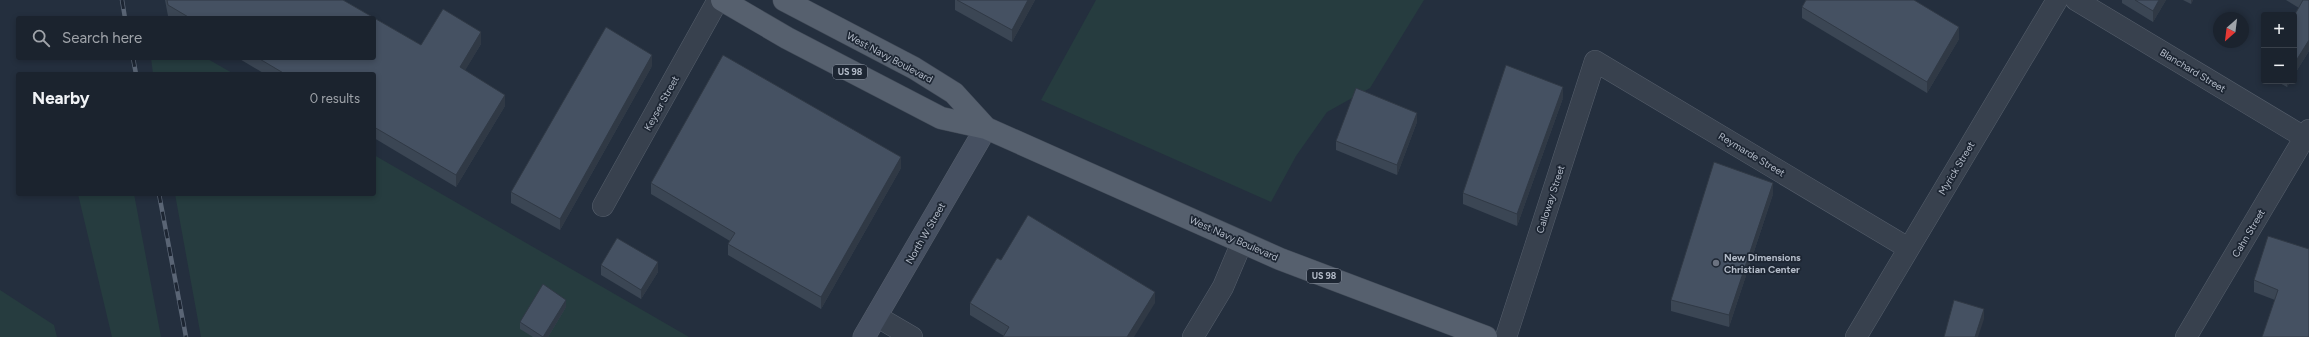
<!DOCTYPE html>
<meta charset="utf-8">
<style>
body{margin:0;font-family:Figtree,sans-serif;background:#242b36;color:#f1f3f6}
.controls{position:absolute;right:12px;top:12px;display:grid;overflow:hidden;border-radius:4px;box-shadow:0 2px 6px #0003}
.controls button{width:36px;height:36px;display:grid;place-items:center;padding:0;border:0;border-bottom:1px solid #39404a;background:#1b232e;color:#f1f3f6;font:20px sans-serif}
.compass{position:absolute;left:2213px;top:12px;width:36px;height:36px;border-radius:50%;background:#1b232e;box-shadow:0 2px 6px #0003;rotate:208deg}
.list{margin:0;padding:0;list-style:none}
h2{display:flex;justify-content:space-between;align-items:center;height:52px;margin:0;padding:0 16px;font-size:17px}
h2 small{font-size:13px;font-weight:400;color:#a0a4aa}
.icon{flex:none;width:22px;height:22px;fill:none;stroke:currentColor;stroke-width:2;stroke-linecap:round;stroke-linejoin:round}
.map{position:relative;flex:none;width:2309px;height:337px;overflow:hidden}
.search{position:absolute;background:#1b232e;box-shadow:0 2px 6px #0003;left:16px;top:16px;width:360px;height:44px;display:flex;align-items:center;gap:10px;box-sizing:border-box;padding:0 14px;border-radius:4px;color:#a0a4aa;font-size:15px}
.panel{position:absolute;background:#1b232e;box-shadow:0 2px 6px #0003;left:16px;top:72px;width:360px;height:124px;border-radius:4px}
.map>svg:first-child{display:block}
.green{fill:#263c3f}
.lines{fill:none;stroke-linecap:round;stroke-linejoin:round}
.street-casing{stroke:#565f6c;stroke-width:22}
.secondary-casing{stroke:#565f6c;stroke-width:23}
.primary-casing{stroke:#414a57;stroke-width:23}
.street{stroke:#38414e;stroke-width:21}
.secondary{stroke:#465061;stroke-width:22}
.primary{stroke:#56606e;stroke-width:22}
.rail-casing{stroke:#5a6575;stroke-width:4.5}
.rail{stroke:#1d2633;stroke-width:3;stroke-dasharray:9;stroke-linecap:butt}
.wall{fill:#3b4654}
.shaded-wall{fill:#303945}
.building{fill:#455162;stroke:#303945}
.worship-dot{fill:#6b7280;stroke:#1d2633;stroke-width:1.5}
.labels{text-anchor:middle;stroke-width:3.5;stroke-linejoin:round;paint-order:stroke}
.shield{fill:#1d2633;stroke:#878f9c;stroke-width:1}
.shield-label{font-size:9px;font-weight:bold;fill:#b4bcc9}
.street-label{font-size:10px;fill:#b4bcc9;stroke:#1d2633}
.poi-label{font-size:10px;font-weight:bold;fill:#b4bcc9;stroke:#1d2633;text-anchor:start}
</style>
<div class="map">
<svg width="2309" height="337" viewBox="0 0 2309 337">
<rect width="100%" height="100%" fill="#242f3e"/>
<path class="green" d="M1096,0H1424L1370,88L1327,112L1296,156L1271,202L1041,100Z
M151,58H206L234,74H153Z
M374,155L689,337H201L175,194H374Z
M78,194H134L161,337H112Z
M0,290L54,325L57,337H0Z"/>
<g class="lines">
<g class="street-casing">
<path id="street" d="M2076,0L2309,140
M603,206L718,0
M876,316L912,337
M1193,337L1223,287L1242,242
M1506,337L1595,61L1908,248
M1856,337L2057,0
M2186,337L2309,130"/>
</g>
<g class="secondary-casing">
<path id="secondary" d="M864,337L986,128"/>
</g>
<g class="primary-casing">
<path id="primary" d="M722,0L787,38L941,118L986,128L1280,259L1486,337
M784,0L914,68L954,93L986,128"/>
</g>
<use href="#street" class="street"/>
<use href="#secondary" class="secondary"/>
<use href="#primary" class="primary"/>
<g class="rail-casing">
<path id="rail" d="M122,0L125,18
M133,58L136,74
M159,194L186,337"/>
</g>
<use href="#rail" class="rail"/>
</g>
<path class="wall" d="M165,0H343L421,45L481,44L465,70L505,106L456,187L374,138V74H265L238,58H374V18H171L168,16Z
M955,0H1035L1012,42L955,10Z
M2122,0H2166L2153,22L2122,3Z
M2183,0H2193L2191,4Z
M2286,0H2309V51L2294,75V16L2299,8Z
M1802,7L1959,39L1927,93L1802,18Z
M652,66L560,230L511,203V192Z
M2276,81H2291L2287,87Z
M1563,98L1517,226L1463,204V193Z
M1417,122L1397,175L1336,150V141Z
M901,168L821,309L728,255V244L730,241L651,194V183Z
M1773,194L1729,327L1671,311V300Z
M2309,249L2275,300L2254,292V280Z
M1001,260L1155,303L1004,336L970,315V303Z
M601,265L658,272L641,299L601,275Z
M566,307L548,337H533L520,329V322Z"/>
<path class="shaded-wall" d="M1028,0H1035L1012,42V30Z
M2159,0H2166L2153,22V11Z
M2191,0H2193L2191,4Z
M1959,27V39L1927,93V82Z
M481,32V44L460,79V67Z
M2309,40V51L2294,75V64Z
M652,55V66L560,230V219Z
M2287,81H2291L2287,87Z
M1563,87V98L1517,226V214Z
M505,95V106L456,187V175Z
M1417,113V122L1397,175V165Z
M901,157V168L821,309V297Z
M1773,183V194L1729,327V315Z
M658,262V272L641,299V290Z
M1155,292V303L1134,337H1127Z
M566,300V307L548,337H543Z
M1984,309V319L1978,337H1975Z"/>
<path class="building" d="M167,0H343L421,45L443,9L481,32L460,67L505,95L456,175L374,127V74H285L258,58H374V18H190L168,5Z
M957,0H1028L1012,30Z
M1806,0H1914L1959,27L1927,82L1802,7Z
M2135,0H2159L2153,11Z
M2303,0H2309V40L2294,64V16Z
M606,27L652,55L560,219L511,192Z
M723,55L901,157L821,297L728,244L735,233L651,183Z
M1506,65L1563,87L1517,214L1463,193Z
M1356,88L1417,113L1397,165L1336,141Z
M1714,162L1773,183L1729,315L1671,300Z
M1028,215L1155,292L1127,337H1003L1009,327L970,303L997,258L1001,260Z
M2268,236L2309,249V337H2262L2278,290L2254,280Z
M617,238L658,262L641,290L601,265Z
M543,284L566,300L543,337L520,322Z
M1954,300L1984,309L1975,337H1944Z"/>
<circle class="worship-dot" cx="1716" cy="263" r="4"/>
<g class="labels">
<g class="shield">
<rect x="833" y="65" width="34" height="14" rx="3"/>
<rect x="1307" y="269" width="34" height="14" rx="3"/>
</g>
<g class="shield-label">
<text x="850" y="75">US 98</text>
<text x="1324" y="279">US 98</text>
</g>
<g class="street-label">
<text transform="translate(890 57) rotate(28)" y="4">West Navy Boulevard</text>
<text transform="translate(2193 70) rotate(31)" y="4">Blanchard Street</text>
<text transform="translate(661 103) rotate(-61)" y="4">Keyser Street</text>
<text transform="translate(1752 154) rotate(31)" y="4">Reymarde Street</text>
<text transform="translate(1956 168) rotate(-59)" y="4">Myrick Street</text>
<text transform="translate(1550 199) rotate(-72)" y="4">Calloway Street</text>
<text transform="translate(925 233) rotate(-60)" y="4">North W Street</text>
<text transform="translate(2248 233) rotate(-59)" y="4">Cahn Street</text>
<text transform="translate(1234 238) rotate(24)" y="4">West Navy Boulevard</text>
</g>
<g class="poi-label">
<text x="1724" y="261">New Dimensions<tspan x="1724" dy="12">Christian Center</tspan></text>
</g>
</g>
</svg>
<div class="controls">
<button>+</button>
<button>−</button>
</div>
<svg class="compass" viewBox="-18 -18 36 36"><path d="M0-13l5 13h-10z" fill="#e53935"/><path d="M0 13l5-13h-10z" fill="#a0a4aa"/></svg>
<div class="search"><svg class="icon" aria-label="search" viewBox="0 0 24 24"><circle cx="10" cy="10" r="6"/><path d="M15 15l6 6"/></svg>Search here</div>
<section class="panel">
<h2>Nearby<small>0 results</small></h2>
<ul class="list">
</ul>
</section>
</div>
